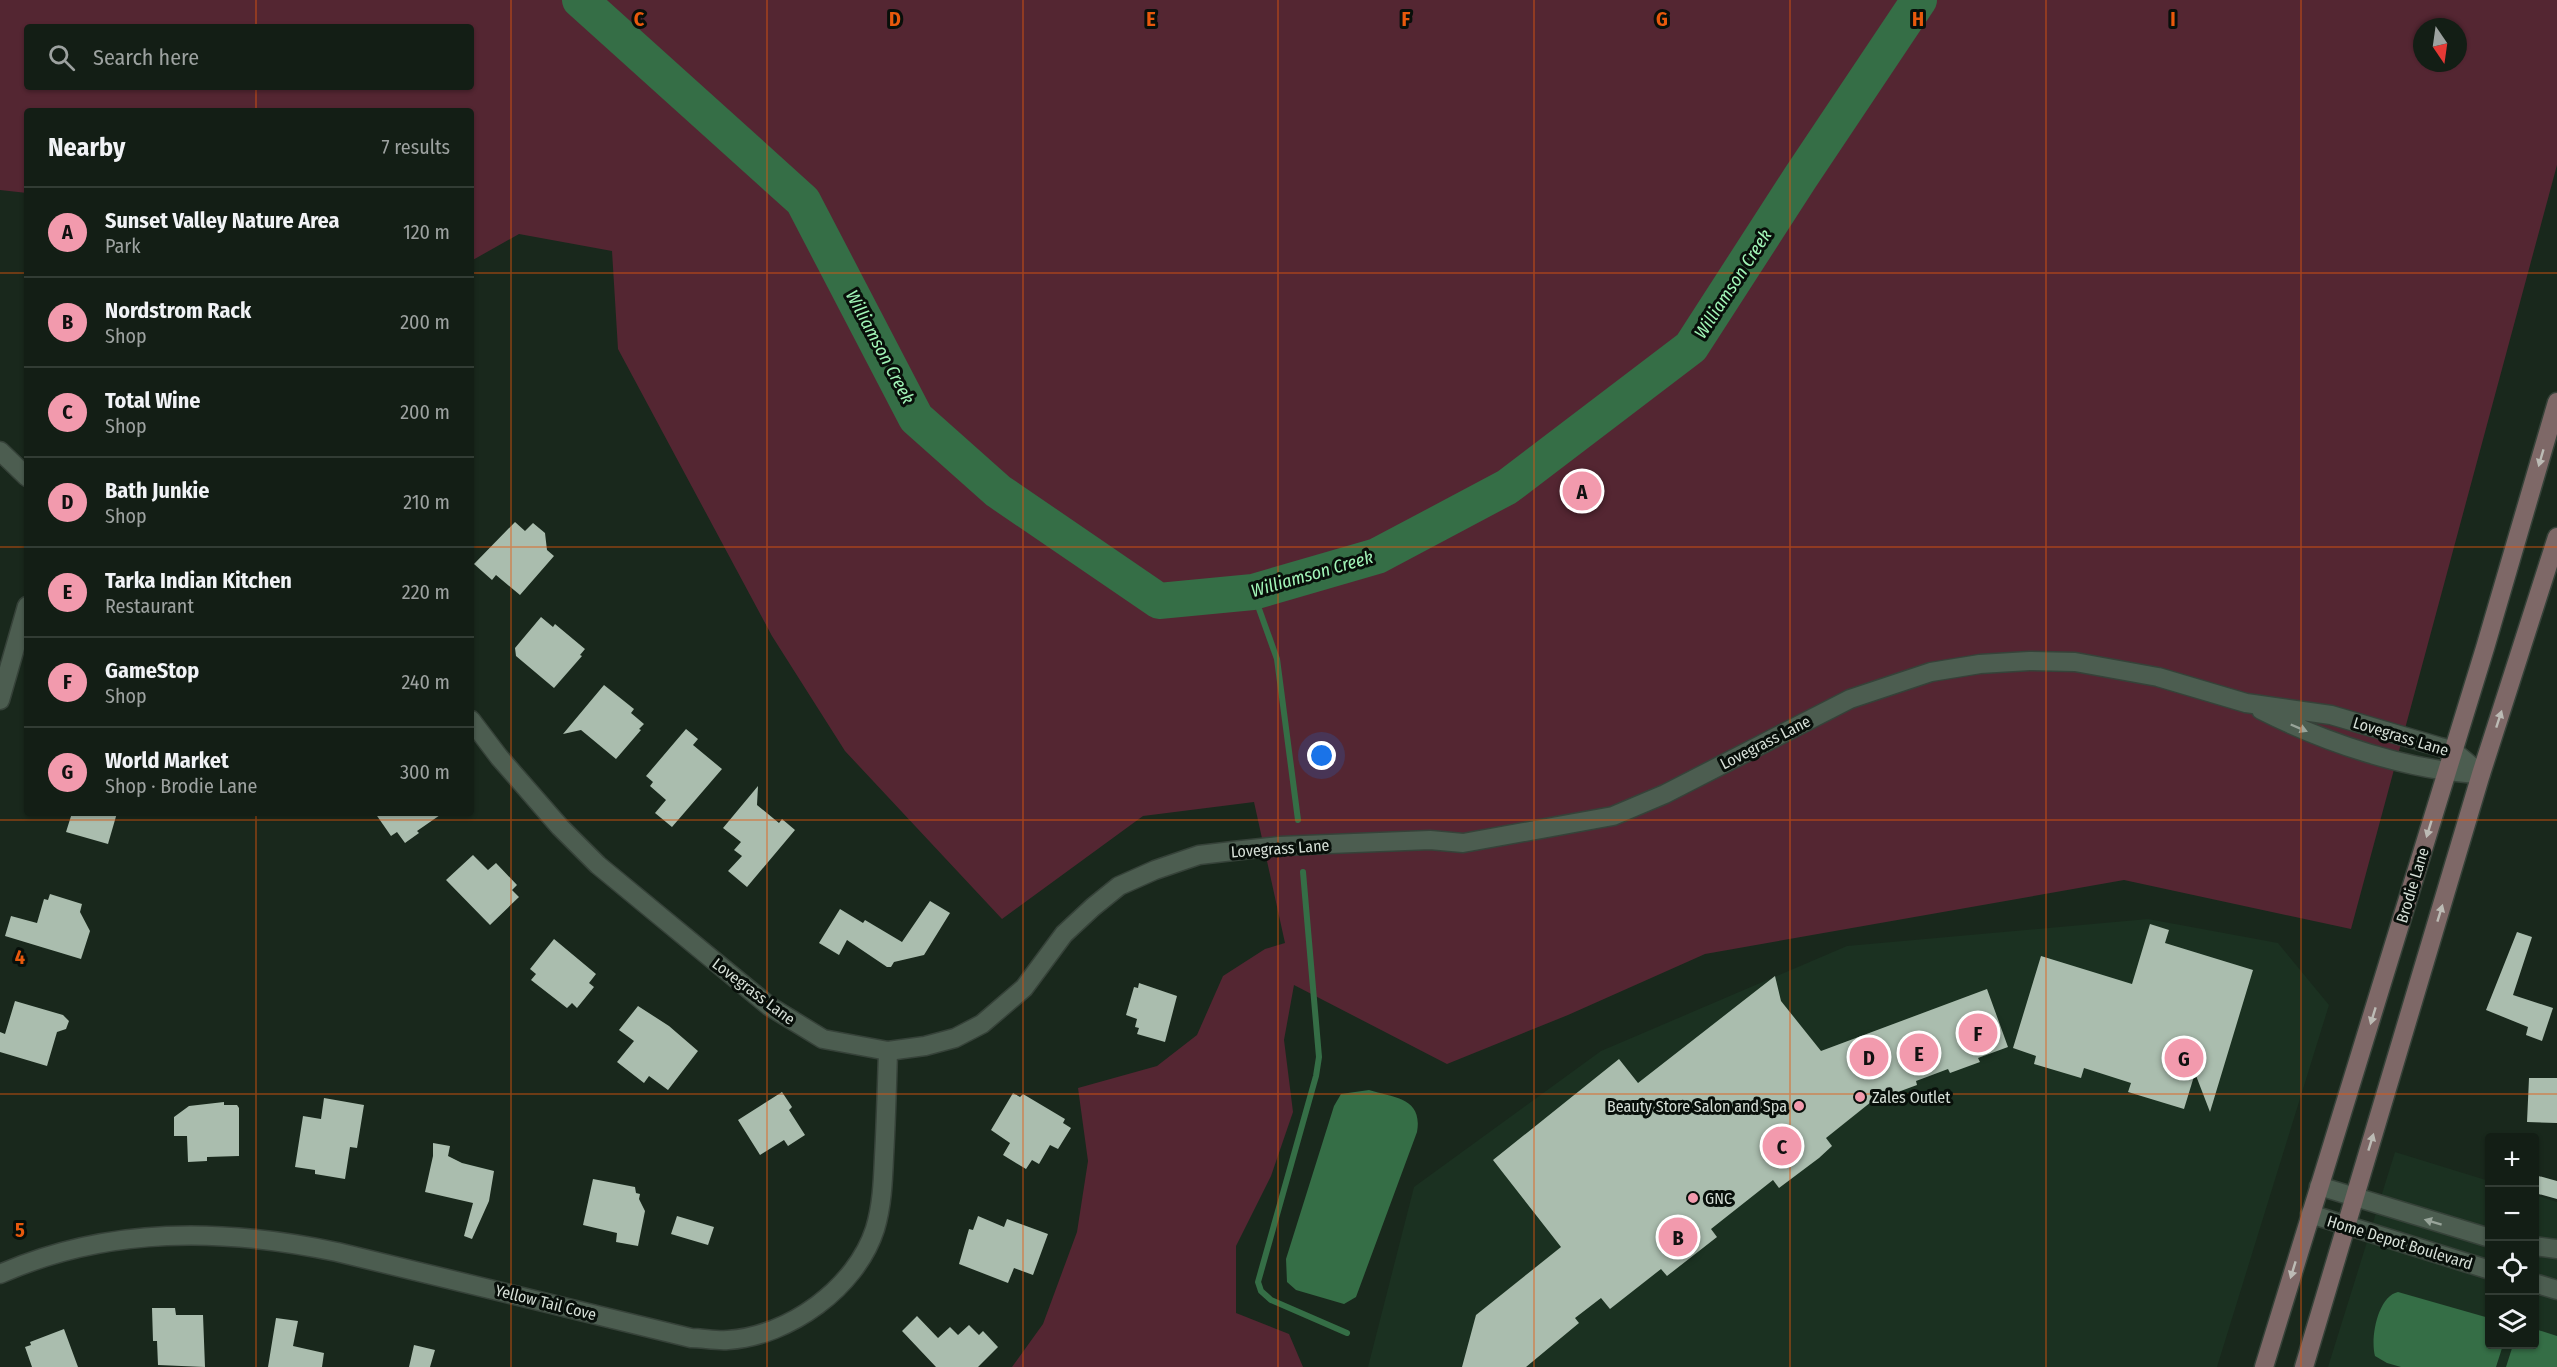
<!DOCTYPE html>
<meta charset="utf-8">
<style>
body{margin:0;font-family:"Fira Sans Condensed",sans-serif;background:#1c271e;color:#f1f3f6}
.controls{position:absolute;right:18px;bottom:18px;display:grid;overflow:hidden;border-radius:6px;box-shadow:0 2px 4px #0004}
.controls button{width:54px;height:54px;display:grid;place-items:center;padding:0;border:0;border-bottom:2px solid #323c34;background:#131e15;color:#f1f3f6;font:30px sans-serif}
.compass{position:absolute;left:2413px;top:18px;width:54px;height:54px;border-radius:50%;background:#131e15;box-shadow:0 2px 4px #0004;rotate:167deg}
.you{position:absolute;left:1322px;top:756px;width:21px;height:21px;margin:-15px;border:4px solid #fff;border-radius:50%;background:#1a73e8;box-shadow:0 0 0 9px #1a73e833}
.badge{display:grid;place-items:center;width:39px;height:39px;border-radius:50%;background:#f29aad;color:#111;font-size:20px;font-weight:700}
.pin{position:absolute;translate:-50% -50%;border:3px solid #fff;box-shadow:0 2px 6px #0006}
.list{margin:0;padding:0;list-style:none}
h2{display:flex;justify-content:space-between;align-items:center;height:78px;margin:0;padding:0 24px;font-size:26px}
h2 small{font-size:20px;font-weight:400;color:#9da2a0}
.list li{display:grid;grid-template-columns:39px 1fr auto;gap:18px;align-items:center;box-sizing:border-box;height:90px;padding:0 24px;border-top:2px solid #323c34}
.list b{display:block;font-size:22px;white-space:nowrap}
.list p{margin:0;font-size:20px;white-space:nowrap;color:#9da2a0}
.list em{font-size:20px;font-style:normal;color:#9da2a0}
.icon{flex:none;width:33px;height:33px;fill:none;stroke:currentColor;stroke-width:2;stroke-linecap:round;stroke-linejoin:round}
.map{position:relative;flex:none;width:2557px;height:1367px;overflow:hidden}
.search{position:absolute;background:#131e15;box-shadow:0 2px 4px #0004;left:24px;top:24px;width:450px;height:66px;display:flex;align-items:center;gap:15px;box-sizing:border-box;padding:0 21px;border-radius:6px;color:#9da2a0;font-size:22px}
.panel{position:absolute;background:#131e15;box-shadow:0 2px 4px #0004;left:24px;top:108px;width:450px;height:708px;border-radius:6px}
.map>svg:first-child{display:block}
.built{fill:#1b3121}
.green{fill:#542632;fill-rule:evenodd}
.water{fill:#356e46}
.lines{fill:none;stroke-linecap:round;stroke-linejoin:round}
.stream{stroke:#356e46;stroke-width:6}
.river{stroke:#356e46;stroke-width:36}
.building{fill:#aabdae}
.street-casing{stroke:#364239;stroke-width:21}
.secondary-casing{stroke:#364239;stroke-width:21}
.street{stroke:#4c5d50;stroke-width:18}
.secondary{stroke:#7e6867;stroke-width:18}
.oneway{fill:#bcbbb5}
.oneway2{fill:#98a49a}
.grid{fill:none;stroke:#e8590c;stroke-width:1.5;stroke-opacity:0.55}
.poi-dot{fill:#f29aad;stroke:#080f0a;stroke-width:2}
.labels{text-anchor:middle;stroke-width:6;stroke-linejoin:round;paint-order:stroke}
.street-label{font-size:16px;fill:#d6dfd7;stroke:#080f0a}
.poi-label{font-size:16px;fill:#d6dfd7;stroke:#080f0a;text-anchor:start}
.water-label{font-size:18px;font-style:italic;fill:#a2f6b8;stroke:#080f0a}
.grid-label{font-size:20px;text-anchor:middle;font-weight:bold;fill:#e8590c;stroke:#080f0a;stroke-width:6;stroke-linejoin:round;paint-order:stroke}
</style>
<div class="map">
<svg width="2557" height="1367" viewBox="0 0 2557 1367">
<rect width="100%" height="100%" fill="#19281c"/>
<path class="built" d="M2148,919L2278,943L2329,1005L2217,1367H1368L1414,1187L1601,1051L1847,946Z
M2395,1152L2489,1181L2490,1344H2534L2535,1195L2557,1202V1367H2328Z"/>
<path class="green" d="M0,0H2557V165L2351,929L2124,880L1705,954L1568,1015L1447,1064L1294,985L1284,1040L1293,1112L1271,1176L1236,1246V1313L1289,1334L1303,1367H1012L1043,1324L1077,1232L1088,1161L1078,1088L1157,1066L1197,1035L1223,976L1265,949L1285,943L1254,802L1143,816L1002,919L845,751L772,636L618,349L612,251L519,234L471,261V111H27V193L0,190ZM27,27H471V87H27ZM2422,27H2458V63H2422Z"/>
<path class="water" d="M1369,1090C1395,1098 1423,1098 1417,1132L1356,1297L1344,1304L1296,1290L1287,1282L1286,1259L1334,1106L1341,1094Z
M2398,1292L2489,1318L2490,1344L2503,1345L2496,1367H2401L2387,1363L2375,1356C2370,1338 2378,1296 2398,1292Z
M2535,1329L2557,1336V1367H2506L2513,1345L2534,1344Z"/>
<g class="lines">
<path class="stream" d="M1253,592L1277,659L1298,820
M1303,872L1319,1057L1316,1076L1258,1282L1261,1291L1271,1300L1347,1333"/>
<path class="river" d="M580,0L803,201L916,418L998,491L1159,601L1253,592L1377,556L1507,487L1691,347L1800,178L1919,0"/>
</g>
<path class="building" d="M515,522L525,531L533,523L545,533L547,550L554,556L520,595L496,575L492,580L474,564Z
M541,617L553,627L555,624L585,649L580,655L582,656L554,688L516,656L515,648Z
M604,685L634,709L631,713L644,724L639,729L641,730L616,759L581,730L563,734Z
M686,729L698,739L693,745L722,769L672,827L655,813L666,800L650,786L653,782L646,776Z
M758,786L757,805L779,823L782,819L795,830L747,887L728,871L742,856L734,850L741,842L723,828Z
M72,813H117L108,844L66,832Z
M375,813H443L417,831L419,833L405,843L397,832L391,836Z
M473,855L488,870L496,863L517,885L512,890L519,897L490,925L446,880Z
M50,894L82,904L80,912L90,931L81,959L5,936L11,916L37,923L44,899L48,900Z
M930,901L950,913L924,955L894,962L891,967H887L847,940L839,955L819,943L840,909L863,923L865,920L902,942Z
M2150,924L2169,930L2165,943L2253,970L2210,1112L2195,1073L2184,1109L2128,1092L2131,1083L2084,1068L2081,1078L2034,1064L2036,1056L2013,1048L2041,956L2132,984Z
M2517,932L2532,937L2513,995L2553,1008L2542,1041L2526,1035L2528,1027L2486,1010Z
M554,939L596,974L589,983L594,987L577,1008L572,1003L567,1008L531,980L536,974L530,969Z
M1775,976L1781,1001L1821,1051L1987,989L2008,1047L1978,1058L1980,1062L1950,1073L1948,1069L1916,1081L1917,1085L1871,1102L1826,1138L1832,1146L1819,1158L1779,1188L1773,1180L1711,1229L1717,1237L1667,1276L1661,1269L1610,1309L1601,1298L1575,1318L1579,1323L1526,1367H1462L1476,1315L1561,1247L1493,1160L1619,1059L1638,1083Z
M1139,983L1177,996L1165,1042L1137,1034L1139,1028L1135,1027L1137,1019L1126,1015L1134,987L1138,988Z
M15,1001L63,1015L69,1021L66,1029L57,1032L47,1066L0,1052V1032L5,1034Z
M638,1006L669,1026L698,1051L668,1090L649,1076L644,1083L617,1062L634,1041L619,1030Z
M2529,1078H2557V1123L2527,1122Z
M782,1092L792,1107L789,1110L805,1135L788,1146L784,1140L760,1155L738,1120Z
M1013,1093L1020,1097L1023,1094L1065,1119L1063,1123L1071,1128L1058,1149L1050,1145L1039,1164L1032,1160L1026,1169L1003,1155L1010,1143L991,1130Z
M324,1098L364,1105L357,1148L350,1147L345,1179L315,1174V1170L295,1167L303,1116L321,1119Z
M224,1102V1105H237L239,1108V1156L207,1157V1161L188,1162L187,1136H174V1117L189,1106Z
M433,1143L450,1146L448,1156L462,1163L494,1171L489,1201L472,1239L464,1236L473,1203L425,1192L433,1156Z
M2535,1175L2557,1181V1199L2535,1193Z
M593,1179L635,1187L636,1193L640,1194L639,1199L645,1211L638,1246L616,1242L617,1233L583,1225Z
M677,1216L714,1227L708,1245L671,1234Z
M978,1216L1004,1227L1007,1219L1048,1234L1033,1275L1014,1268L1008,1283L959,1264L969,1229L973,1230Z
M152,1308H175L176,1315H203L205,1367L158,1365L157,1341H153Z
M917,1316L938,1338L950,1327L958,1335L969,1325L979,1335L983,1331L998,1347L978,1367H936L902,1331Z
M276,1318L298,1321L293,1346L324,1353L322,1367H268Z
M64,1329L78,1367H32L25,1347L31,1345L30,1342Z
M414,1345L435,1350L430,1367H409Z"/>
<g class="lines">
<g class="street-casing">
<path id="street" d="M0,451L27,477
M0,700L27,606
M2261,710C2326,743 2409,771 2481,774
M471,720L499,757L560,827L598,865L769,1006L823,1039L888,1051L925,1046L955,1038L982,1024L1024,988L1064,934L1093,907L1119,886L1155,870L1199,855L1233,851L1279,846L1430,840L1463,843L1613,816L1665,794L1850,699L1931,672L1980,664L2029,661L2075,662L2158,677L2246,703L2331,715L2440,747L2452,750L2481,774
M2319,1186L2490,1238
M2310,1214L2490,1270
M2534,1246L2557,1249
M0,1274C109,1226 223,1228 337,1252L691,1338C703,1338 716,1341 728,1340C789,1336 856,1288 875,1229C882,1206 883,1181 884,1157C886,1121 887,1086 888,1051
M2534,1283L2557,1290"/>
</g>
<g class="secondary-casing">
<path id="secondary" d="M2264,1367L2485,648L2557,402
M2304,1367L2481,774L2557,537"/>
</g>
<use href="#street" class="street"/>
<use href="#secondary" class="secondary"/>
</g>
<defs><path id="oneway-solid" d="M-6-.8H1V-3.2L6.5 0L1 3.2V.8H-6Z" transform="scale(1.5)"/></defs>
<g class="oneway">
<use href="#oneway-solid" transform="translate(2541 458) rotate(106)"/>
<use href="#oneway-solid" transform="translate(2499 719) rotate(-72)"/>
<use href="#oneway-solid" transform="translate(2429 829) rotate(107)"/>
<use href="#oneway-solid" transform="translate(2440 913) rotate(-73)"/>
<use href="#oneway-solid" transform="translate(2373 1016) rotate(107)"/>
<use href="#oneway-solid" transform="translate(2371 1142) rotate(-73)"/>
<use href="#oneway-solid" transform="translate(2293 1270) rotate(107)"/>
</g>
<g class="oneway2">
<use href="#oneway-solid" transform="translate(2299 728) rotate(23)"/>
<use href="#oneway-solid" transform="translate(2433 1222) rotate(-163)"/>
</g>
<path class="grid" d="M256,0V27M511,0V1367M767,0V1367M1023,0V1367M1278,0V1367M1534,0V1367M1790,0V1367M2046,0V1367M2301,0V1367M256,87V111M0,273H27M471,273H2557M0,547H27M471,547H2557M256,813V1367M0,820H2557M0,1094H2557"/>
<g class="poi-dot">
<circle cx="1860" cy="1097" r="6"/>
<circle cx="1799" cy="1106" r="6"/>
<circle cx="1693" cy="1198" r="6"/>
</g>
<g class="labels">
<g class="street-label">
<text transform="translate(2401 736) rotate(17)" y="6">Lovegrass Lane</text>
<text transform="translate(1765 742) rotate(-27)" y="6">Lovegrass Lane</text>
<text transform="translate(1280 848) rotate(-4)" y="6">Lovegrass Lane</text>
<text transform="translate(2412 885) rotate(-73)" y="6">Brodie Lane</text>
<text transform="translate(754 991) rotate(37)" y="6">Lovegrass Lane</text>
<text transform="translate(2400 1242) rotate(17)" y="6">Home Depot Boulevard</text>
<text transform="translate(546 1302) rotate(14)" y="6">Yellow Tail Cove</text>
</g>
<g class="poi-label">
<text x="1872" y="1103">Zales Outlet</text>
<text x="1787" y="1112" text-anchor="end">Beauty Store Salon and Spa</text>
<text x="1705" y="1204">GNC</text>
</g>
<g class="water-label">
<text transform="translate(1733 284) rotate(-57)" y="6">Williamson Creek</text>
<text transform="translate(880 347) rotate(62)" y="6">Williamson Creek</text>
<text transform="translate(1312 574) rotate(-16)" y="6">Williamson Creek</text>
</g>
</g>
<g class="grid-label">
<text x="639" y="26">C</text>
<text x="895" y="26">D</text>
<text x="1151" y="26">E</text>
<text x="1406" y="26">F</text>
<text x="1662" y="26">G</text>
<text x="1918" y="26">H</text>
<text x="2173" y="26">I</text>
<text x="20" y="964">4</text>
<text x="20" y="1237">5</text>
</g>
</svg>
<div class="controls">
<button>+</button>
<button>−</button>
<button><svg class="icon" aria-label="locate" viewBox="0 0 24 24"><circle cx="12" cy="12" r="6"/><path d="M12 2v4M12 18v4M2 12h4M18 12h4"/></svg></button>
<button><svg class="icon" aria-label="layers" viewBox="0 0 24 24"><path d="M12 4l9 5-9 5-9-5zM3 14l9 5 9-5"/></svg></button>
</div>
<svg class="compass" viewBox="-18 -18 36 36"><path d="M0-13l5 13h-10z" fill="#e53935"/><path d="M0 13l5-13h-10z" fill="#9da2a0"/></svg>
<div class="you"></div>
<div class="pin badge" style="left:1582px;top:491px">A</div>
<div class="pin badge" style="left:1678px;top:1237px">B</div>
<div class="pin badge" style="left:1782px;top:1146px">C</div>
<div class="pin badge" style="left:1869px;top:1057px">D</div>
<div class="pin badge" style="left:1919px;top:1053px">E</div>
<div class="pin badge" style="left:1978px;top:1033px">F</div>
<div class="pin badge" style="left:2184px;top:1058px">G</div>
<div class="search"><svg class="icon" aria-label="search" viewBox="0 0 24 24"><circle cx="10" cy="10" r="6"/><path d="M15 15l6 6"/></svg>Search here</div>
<section class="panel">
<h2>Nearby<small>7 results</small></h2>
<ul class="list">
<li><span class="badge">A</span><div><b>Sunset Valley Nature Area</b><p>Park</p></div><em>120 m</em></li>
<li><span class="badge">B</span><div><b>Nordstrom Rack</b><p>Shop</p></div><em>200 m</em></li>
<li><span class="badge">C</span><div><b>Total Wine</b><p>Shop</p></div><em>200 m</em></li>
<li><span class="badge">D</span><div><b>Bath Junkie</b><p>Shop</p></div><em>210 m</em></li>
<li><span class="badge">E</span><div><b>Tarka Indian Kitchen</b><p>Restaurant</p></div><em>220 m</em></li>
<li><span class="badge">F</span><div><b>GameStop</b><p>Shop</p></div><em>240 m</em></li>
<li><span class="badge">G</span><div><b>World Market</b><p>Shop · Brodie Lane</p></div><em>300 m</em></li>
</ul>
</section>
</div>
